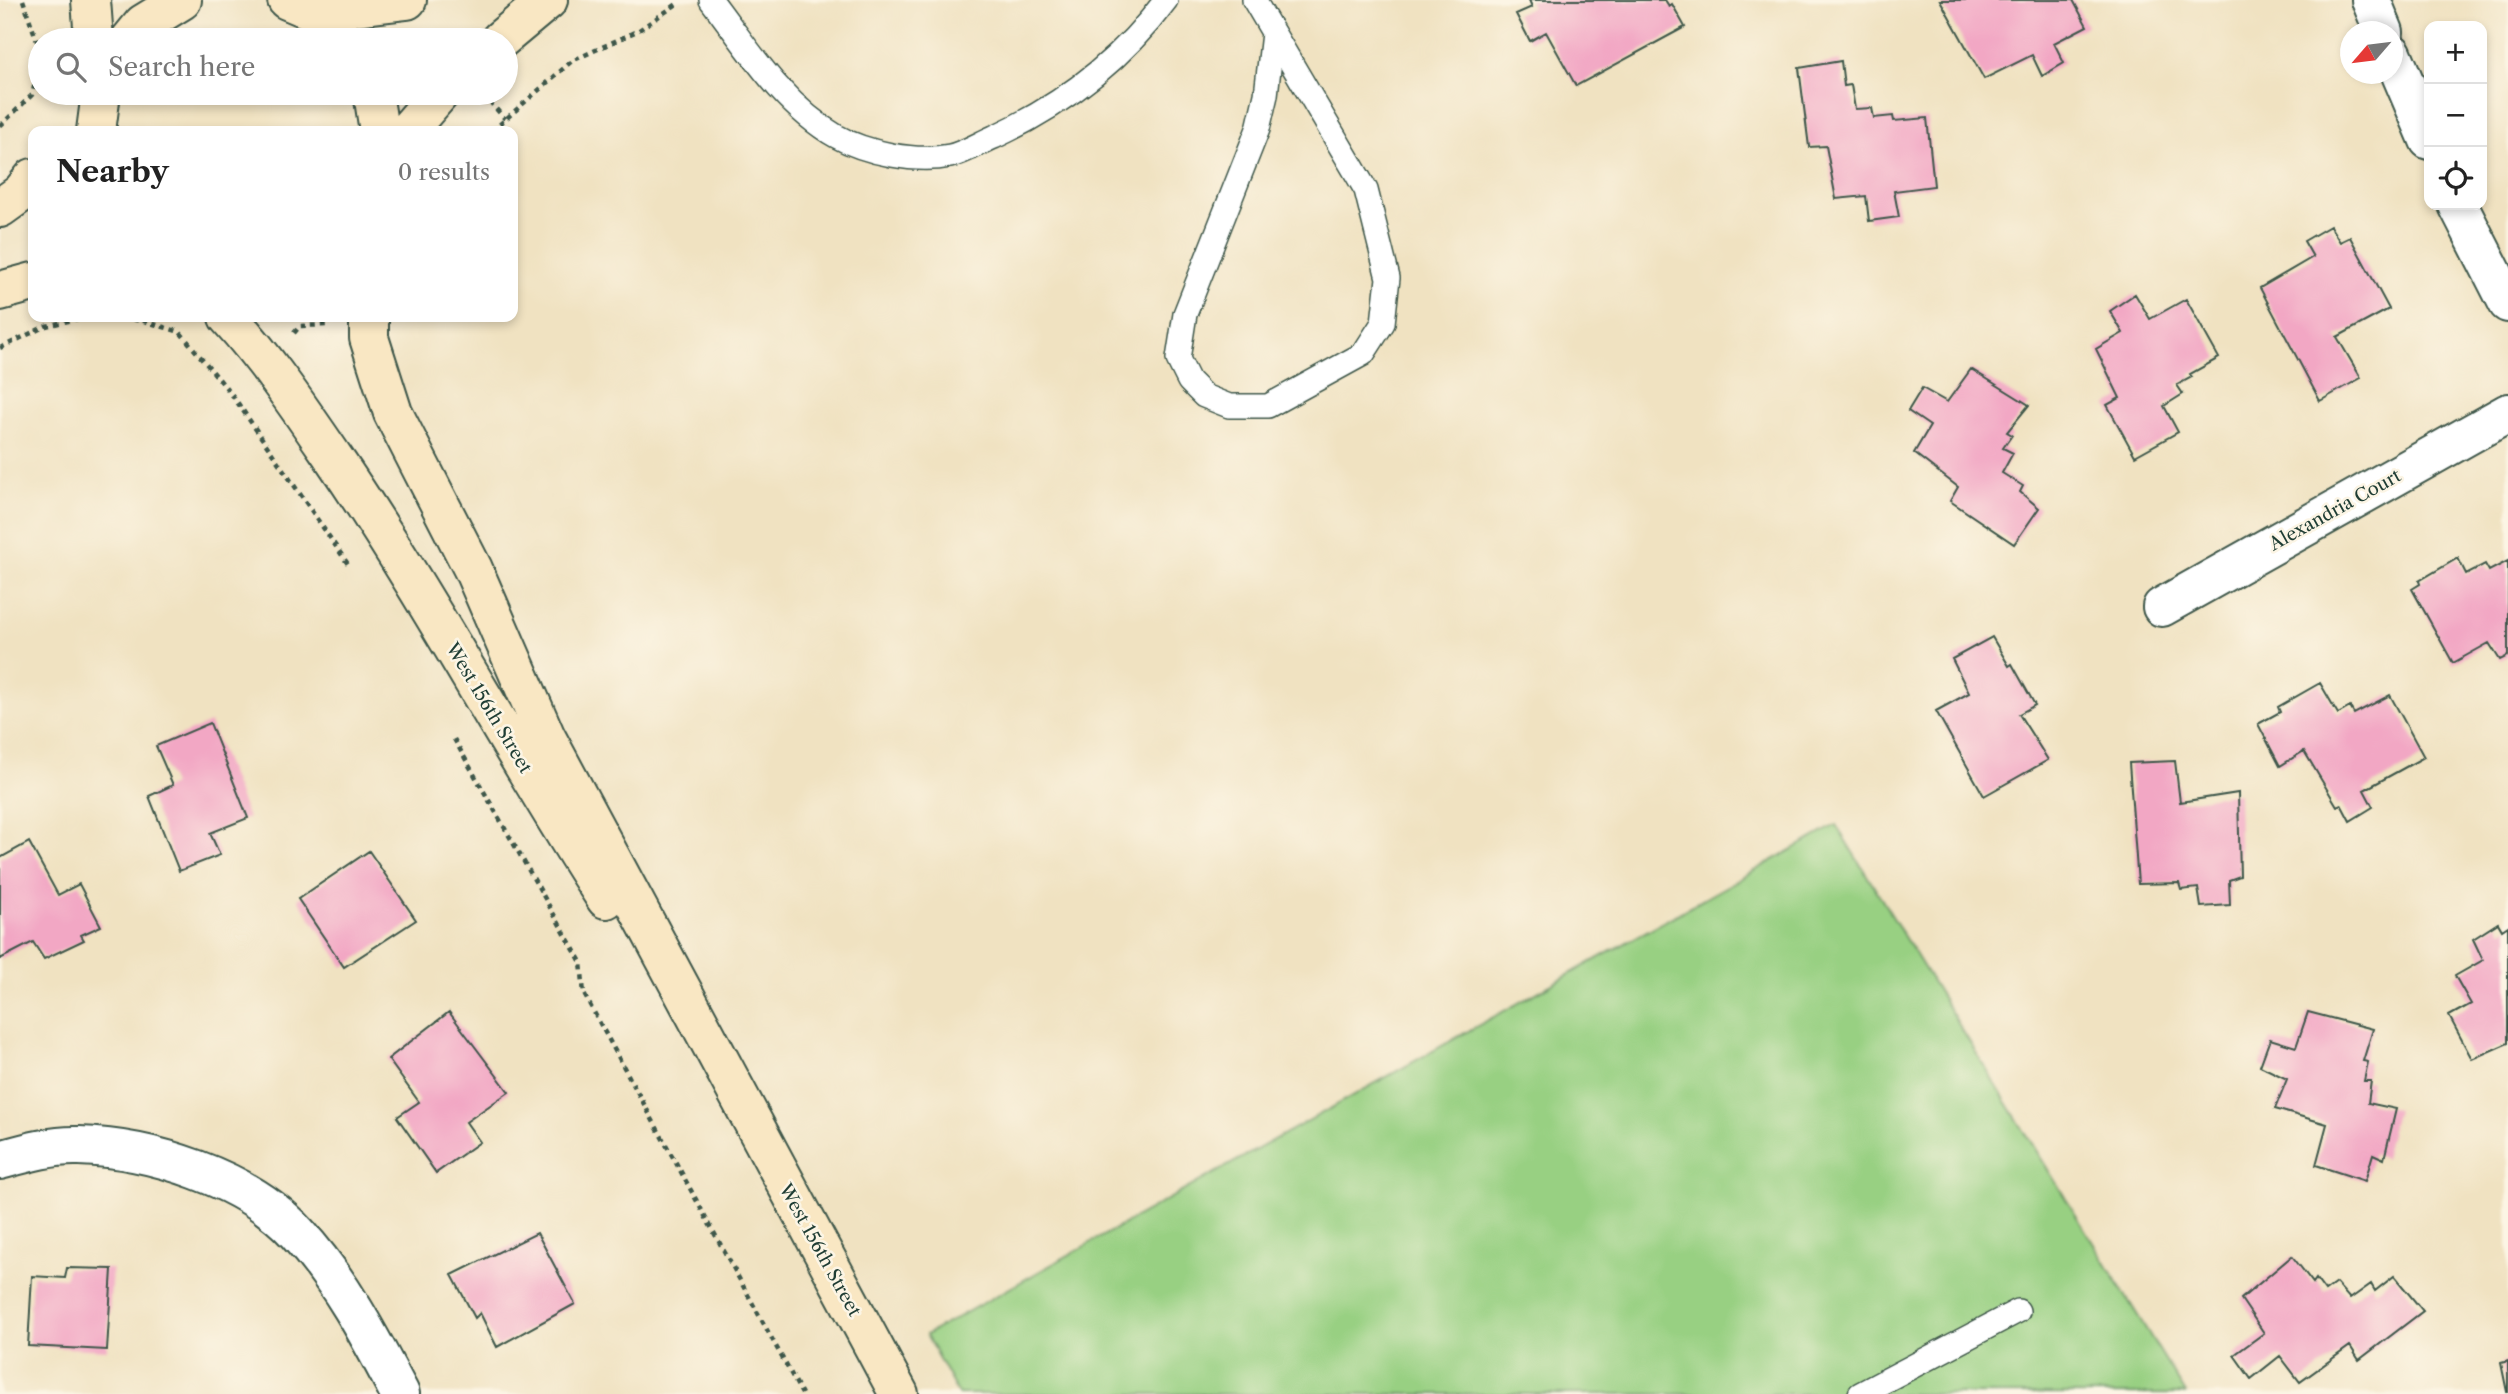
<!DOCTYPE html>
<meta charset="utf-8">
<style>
body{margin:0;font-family:"Libre Caslon Text",serif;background:#f2f2f2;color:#222}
.controls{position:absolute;right:21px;top:21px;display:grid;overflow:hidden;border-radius:14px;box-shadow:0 4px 10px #0003}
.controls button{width:63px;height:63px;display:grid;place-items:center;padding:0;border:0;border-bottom:2px solid #e0e0e0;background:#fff;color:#222;font:35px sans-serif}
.compass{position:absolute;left:2340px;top:21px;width:63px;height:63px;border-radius:50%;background:#fff;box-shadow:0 4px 10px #0003;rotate:242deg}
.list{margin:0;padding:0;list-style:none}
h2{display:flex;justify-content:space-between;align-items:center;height:91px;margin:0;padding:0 28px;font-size:30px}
h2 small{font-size:23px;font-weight:400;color:#767676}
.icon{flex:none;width:38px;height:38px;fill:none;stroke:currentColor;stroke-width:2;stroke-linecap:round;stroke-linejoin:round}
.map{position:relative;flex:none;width:2508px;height:1394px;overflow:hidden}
.search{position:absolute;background:#fff;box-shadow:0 4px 10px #0003;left:28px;top:28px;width:490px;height:77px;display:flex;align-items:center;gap:18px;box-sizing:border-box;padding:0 24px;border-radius:38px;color:#767676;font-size:26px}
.panel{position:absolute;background:#fff;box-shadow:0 4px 10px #0003;left:28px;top:126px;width:490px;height:196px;border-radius:14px}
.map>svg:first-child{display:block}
.green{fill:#98d082;stroke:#5c865b;stroke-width:2}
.building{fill:#f2a7c4}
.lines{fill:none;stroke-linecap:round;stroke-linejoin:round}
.lane-casing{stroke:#3e5649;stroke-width:26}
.street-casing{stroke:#3e5649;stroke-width:42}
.secondary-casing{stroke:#3e5649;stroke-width:42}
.path{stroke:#3e5649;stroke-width:4.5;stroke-dasharray:5 5;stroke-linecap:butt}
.lane{stroke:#fff;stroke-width:23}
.street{stroke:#fff;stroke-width:38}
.secondary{stroke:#f9e7c3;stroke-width:38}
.labels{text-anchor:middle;stroke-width:5;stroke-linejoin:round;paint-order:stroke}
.street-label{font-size:18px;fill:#1f3d34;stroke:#fcf5e5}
</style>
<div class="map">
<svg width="2508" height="1394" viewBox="0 0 2508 1394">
<rect width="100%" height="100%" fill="#fcf5e5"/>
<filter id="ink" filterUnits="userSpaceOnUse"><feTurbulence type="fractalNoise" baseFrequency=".0143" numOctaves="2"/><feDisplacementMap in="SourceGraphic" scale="14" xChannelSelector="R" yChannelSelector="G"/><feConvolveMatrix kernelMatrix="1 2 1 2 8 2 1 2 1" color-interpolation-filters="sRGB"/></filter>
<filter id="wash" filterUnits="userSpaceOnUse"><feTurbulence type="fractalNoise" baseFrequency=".00686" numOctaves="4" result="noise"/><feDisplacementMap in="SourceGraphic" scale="28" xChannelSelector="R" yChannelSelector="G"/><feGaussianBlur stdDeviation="1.57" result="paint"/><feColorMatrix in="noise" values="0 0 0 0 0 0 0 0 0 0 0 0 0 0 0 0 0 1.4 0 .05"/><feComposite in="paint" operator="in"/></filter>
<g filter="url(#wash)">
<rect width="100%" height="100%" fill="#f0e2c1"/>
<path class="green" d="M1836,825L2186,1394H958L926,1335Z"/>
<g id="blocks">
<path class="building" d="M1529,0H1665L1669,6L1672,4L1685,27L1576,86L1546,32L1530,41L1516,14L1532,7Z
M1940,0H2073L2087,26L2054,43L2064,63L2042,76L2032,55L1984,79Z
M1841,61L1844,86L1851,85L1855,109L1872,108L1874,118L1893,116L1894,121L1927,118L1934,186L1894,191L1899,217L1869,221L1866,196L1836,199L1826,146L1809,147L1799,68Z
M2330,226L2340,242L2350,237L2389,309L2337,337L2361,378L2320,401L2260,288L2313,257L2304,241Z
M2135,294L2150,319L2186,299L2219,358L2190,374L2192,377L2177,385L2183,394L2164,406L2178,432L2135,456L2107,405L2120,398L2096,349L2123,333L2110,311Z
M1971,369L2029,405L2007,432L2012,435L2003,448L2013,453L2002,473L2023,486L2020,492L2039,508L2014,544L1950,501L1958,487L1914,453L1930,426L1908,411L1922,388L1947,402Z
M2458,558L2466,574L2485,564L2489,571L2508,561V656L2500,660L2489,643L2453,663L2412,589L2420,584L2419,581Z
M1992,637L2009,666L2012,664L2035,705L2019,714L2048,760L1984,796L1936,711L1969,693L1952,659Z
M2320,683L2338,714L2350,707L2354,714L2390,695L2424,757L2364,790L2373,807L2350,821L2341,804L2337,806L2304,751L2280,766L2258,724L2280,712L2278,707Z
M210,723L248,818L210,833L220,855L179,871L149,796L173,785L156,746Z
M2175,761L2180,802L2238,793L2240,876L2229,880L2230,905L2201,907L2198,888L2181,890L2179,883L2138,884L2129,763Z
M29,842L58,895L79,884L101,926L81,935L84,940L44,959L33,942L0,959V858Z
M369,851L416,920L344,967L298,899Z
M2498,923L2502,930L2508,926V1043L2472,1059L2449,1016L2471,1004L2455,976L2483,960L2473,939Z
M449,1012L509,1092L466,1122L480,1142L436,1173L397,1117L419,1102L388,1059Z
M2308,1012L2373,1029L2363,1061L2368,1062L2364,1081H2371L2368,1103L2396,1109L2384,1159L2373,1154L2365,1181L2316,1165L2327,1124L2275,1109L2287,1079L2260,1066L2270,1039L2296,1047Z
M537,1233L575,1304L497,1347L480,1313L475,1318L452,1275Z
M2292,1256L2313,1283L2316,1279L2325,1291L2336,1283L2350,1299L2371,1284L2375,1291L2394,1276L2423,1311L2359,1360L2350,1346L2300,1382L2280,1356L2251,1379L2234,1355L2264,1333L2241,1299Z
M67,1268L112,1269L107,1350L28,1346L32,1276L65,1278Z
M2508,1361V1392H2507L2501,1363Z"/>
</g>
</g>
<g filter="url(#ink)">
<use href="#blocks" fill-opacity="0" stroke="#3e5649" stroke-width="2"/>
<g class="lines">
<g class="lane-casing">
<path id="lane" d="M711,0C747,47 783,106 836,136C866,153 916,163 950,156C964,153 980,143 994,137C1063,105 1120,62 1166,0
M1254,0L1366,190L1388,278L1383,323L1363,354L1268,406H1229L1204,396L1189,381L1178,359L1185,314L1258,129L1266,95L1273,33
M1860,1394L2018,1311"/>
</g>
<g class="street-casing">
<path id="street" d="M2371,0L2384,32
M2392,53L2429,140
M2458,205L2508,303
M2162,607L2508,413
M0,1160C25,1153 52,1145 79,1146C151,1148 247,1178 297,1233C341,1281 370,1337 400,1394"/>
</g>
<g class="secondary-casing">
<path id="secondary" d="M91,0L94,40
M287,0L313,11L345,40
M313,11L407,0
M130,40L143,24L182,0
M500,40L548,0
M373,93L379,131
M96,131L101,93
M407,131L440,93
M0,208L21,193L33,178
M0,291L33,282
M228,317C267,360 300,409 333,457C431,600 512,754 606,899
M369,317V338L393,413L473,569L546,737L899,1394"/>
</g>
<path class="path" d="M23,0L40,50
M483,94L505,119
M0,126L32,95L40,63
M492,131L572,61L639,30L677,4
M113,317L144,321L180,332L233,396L350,567
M294,333L300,326L328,325
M0,348L46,326L86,317
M454,739L581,962L584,994L802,1394"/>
<use href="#lane" class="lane"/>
<use href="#street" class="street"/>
<use href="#secondary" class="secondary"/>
</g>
</g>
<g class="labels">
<g class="street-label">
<text transform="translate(2335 510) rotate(-29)" y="6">Alexandria Court</text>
<text transform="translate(489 708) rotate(59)" y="6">West 156th Street</text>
<text transform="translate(820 1250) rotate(61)" y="6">West 156th Street</text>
</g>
</g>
</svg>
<div class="controls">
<button>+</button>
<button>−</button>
<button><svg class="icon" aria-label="locate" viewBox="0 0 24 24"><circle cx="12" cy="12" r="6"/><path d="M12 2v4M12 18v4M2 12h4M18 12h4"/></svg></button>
</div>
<svg class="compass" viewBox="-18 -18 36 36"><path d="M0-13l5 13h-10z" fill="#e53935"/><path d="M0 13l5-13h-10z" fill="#767676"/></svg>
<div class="search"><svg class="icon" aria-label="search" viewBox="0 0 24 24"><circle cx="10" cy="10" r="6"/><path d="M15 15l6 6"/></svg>Search here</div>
<section class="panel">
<h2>Nearby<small>0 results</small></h2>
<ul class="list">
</ul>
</section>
</div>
